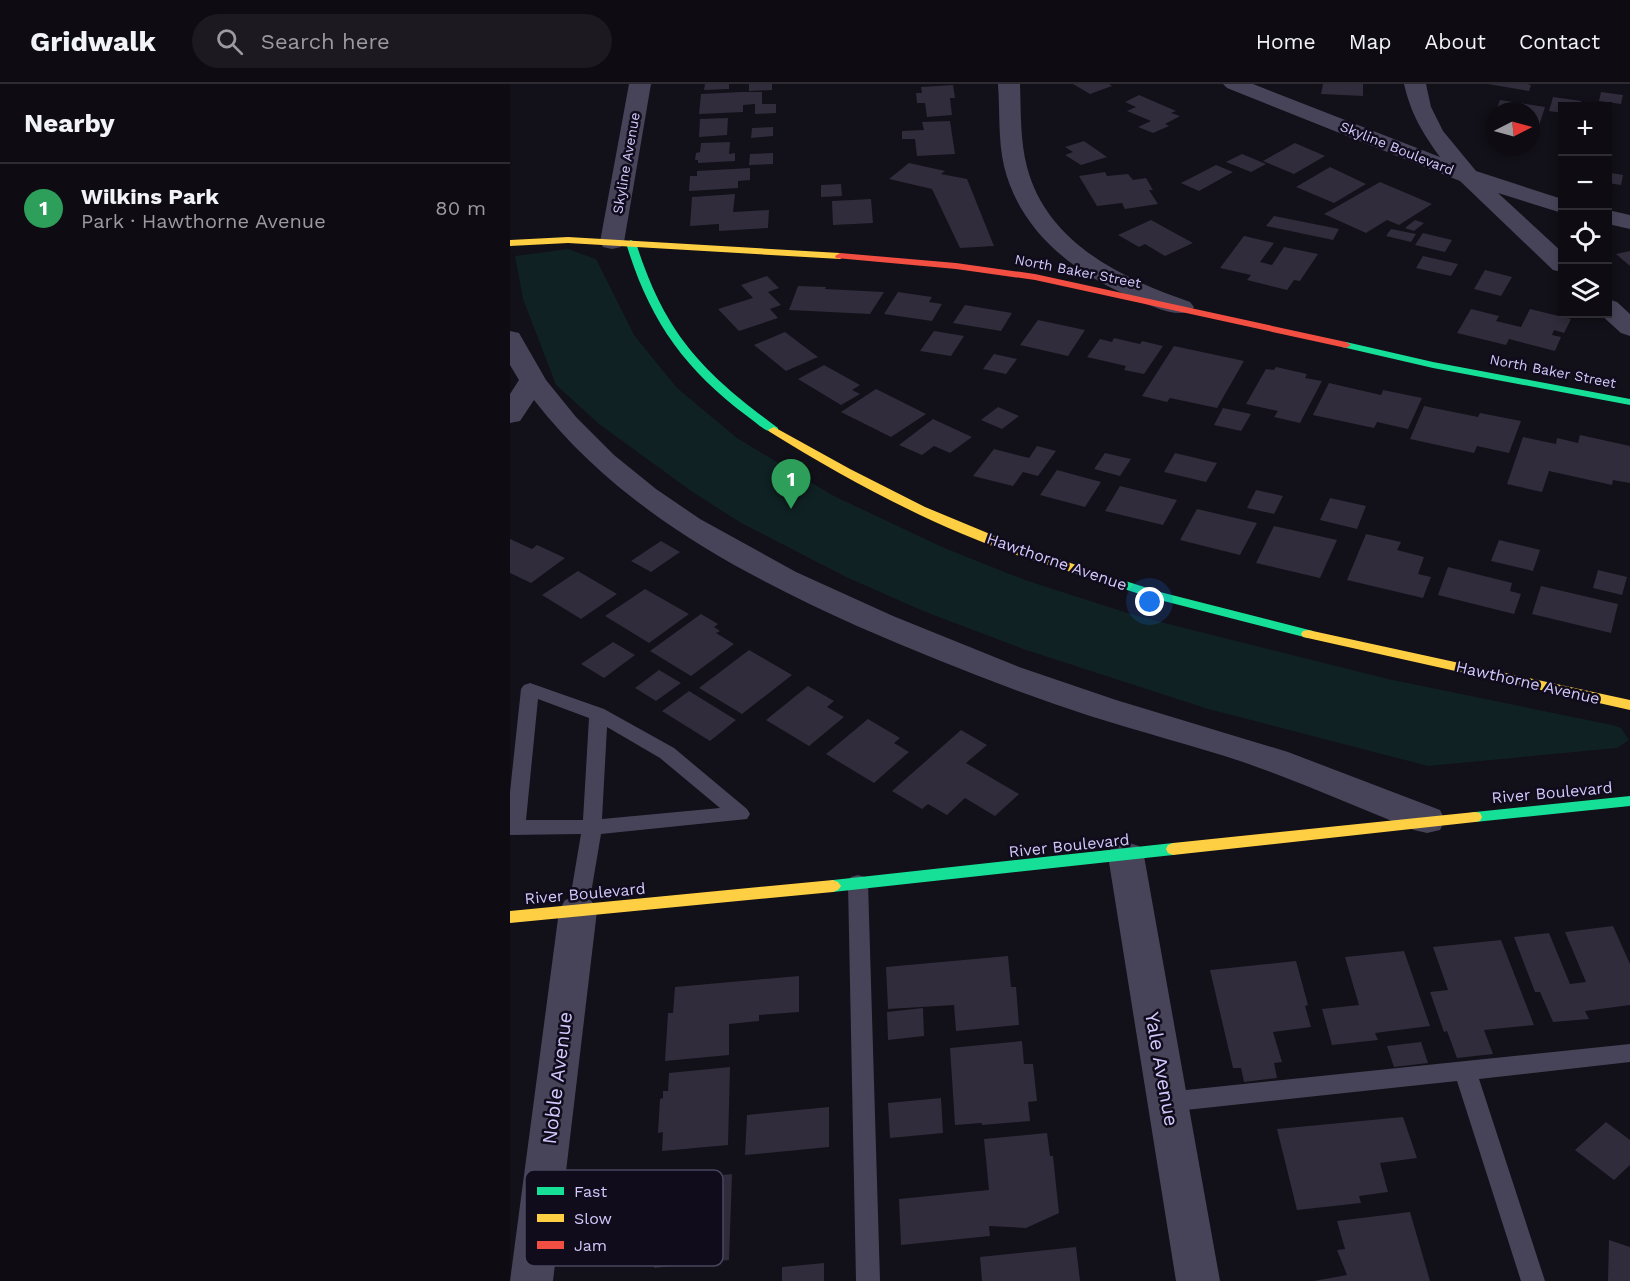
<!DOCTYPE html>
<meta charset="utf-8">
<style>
body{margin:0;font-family:"Work Sans",sans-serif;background:#1c1a20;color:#f1f3f6}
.controls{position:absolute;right:18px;top:18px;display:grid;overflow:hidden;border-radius:0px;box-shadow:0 3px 9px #0003}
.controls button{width:54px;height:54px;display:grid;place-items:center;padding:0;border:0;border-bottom:2px solid #2e2c32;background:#0e0c12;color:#f1f3f6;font:30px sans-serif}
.compass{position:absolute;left:976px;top:18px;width:54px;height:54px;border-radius:50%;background:#0e0c12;box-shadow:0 3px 9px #0003;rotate:84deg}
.you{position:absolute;left:640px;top:518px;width:21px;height:21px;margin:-15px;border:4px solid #fff;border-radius:50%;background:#1a73e8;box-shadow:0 0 0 9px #1a73e833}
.badge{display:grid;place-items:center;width:39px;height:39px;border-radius:50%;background:#8c9099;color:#fff;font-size:20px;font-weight:700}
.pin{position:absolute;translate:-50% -50px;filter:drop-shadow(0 2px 3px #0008)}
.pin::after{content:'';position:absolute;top:32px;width:21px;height:18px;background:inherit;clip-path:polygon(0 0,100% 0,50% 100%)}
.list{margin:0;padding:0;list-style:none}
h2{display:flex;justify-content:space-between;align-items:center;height:78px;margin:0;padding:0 24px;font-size:26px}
h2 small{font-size:20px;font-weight:400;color:#9b9b9f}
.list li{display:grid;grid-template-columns:39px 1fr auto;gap:18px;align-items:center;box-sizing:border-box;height:90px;padding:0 24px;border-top:2px solid #2e2c32}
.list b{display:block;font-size:22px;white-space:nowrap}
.list p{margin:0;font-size:20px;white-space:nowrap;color:#9b9b9f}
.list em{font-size:20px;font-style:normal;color:#9b9b9f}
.icon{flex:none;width:33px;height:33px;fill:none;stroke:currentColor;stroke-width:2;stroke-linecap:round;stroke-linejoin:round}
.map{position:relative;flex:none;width:1120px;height:1197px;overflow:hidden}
header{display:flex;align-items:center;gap:36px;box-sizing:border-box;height:84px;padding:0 30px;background:#0e0c12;border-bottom:2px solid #2e2c32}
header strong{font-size:28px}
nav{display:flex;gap:33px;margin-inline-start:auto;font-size:21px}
.search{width:420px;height:54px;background:#1c1a20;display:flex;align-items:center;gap:15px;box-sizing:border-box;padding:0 21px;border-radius:33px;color:#9b9b9f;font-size:22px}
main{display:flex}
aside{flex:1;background:#0e0c12}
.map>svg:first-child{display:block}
.green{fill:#102123}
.building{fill:#302c3b}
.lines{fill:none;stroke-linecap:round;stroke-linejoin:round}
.lane{fill:#474459;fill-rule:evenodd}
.street{fill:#474459;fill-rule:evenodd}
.fast{fill:#16e098;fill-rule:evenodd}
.slow{fill:#ffcf43;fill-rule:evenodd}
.jam{fill:#f24e42;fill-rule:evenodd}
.labels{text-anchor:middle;stroke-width:5;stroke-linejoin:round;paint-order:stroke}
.far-street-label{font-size:14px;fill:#d3c9fc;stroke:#100c1c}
.street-label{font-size:16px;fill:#d3c9fc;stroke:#100c1c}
.near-street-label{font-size:20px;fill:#d3c9fc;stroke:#100c1c}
.key{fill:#100c1c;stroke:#4a455f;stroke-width:1.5}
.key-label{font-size:16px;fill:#d3c9fc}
</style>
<header>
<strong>Gridwalk</strong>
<div class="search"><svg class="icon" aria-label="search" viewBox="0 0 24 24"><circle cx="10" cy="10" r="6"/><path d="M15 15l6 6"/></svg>Search here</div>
<nav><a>Home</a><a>Map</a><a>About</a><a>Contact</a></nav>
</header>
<main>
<aside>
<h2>Nearby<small></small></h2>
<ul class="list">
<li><span class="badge" style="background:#2e9e5b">1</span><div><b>Wilkins Park</b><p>Park · Hawthorne Avenue</p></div><em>80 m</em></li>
</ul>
</aside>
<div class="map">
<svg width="1120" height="1197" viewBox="0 0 1120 1197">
<rect width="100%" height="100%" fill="#121018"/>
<path class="green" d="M58,165L86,175L124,251L167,304L227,354L322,411L432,463L515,496L627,532L878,595L1102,641L1111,644L1119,656L1107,664L918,682L698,625L513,565L413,527L336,493L231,439L181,407L89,340L46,301L13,215L5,172Z"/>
<path class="building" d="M195,0H219V5L194,6Z
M239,0H262V6L239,7Z
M563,0H599L602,2L580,10Z
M813,0H853V12L811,10Z
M978,0H1017L1021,1L1019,7Z
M443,1L445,14H440L442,31L417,33L415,19H407L406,9H412L411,3Z
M231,8H252V20H266V29L245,30V20L233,21V28L189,30L191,10Z
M1091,8L1113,11L1111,20L1089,17Z
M629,11L666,27L661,29L670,32L655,40L659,42L643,49L628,43L641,37L617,27L626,23L615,18Z
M1043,13L1071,17L1069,22H1052V29L1039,27Z
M990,16L1035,23L1028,45L1021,44V27H986Z
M218,34L217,51L189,53L190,35Z
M440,37L445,70L407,72L405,55H392V47L414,46L412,38Z
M263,43V52L241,54L242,44Z
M574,57L597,73L571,81L555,71L563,68L555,63Z
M220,58L219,70L225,69V77L188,79V76H185L186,69L190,68L191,59Z
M785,59L815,72L784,90L753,77Z
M263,69V80L239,81L240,70Z
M732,70L756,80L741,88L716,78Z
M399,79L435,87L431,90L457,95L484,162L450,164L422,105L379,95Z
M706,81L723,88L689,107L671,99Z
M820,83L856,100L824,119L786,103Z
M1098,83L1102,84L1101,89L1113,91L1111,101L1098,99Z
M240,84V96L228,97V104L179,107L180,92H187V87Z
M595,88L597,92L618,90L623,96L636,94L643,106H639L648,120L615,125L612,119L587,122L569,92Z
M870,98L922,120L889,141L877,136L856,149L814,130Z
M331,100L332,112L311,113V101Z
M225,110L223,128L259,126L258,144L209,147V140L180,142L182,113Z
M361,115L363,139L323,141L322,117Z
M764,132L829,145L823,156L756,142Z
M641,136L683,159L655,172L635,160L629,163L608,151Z
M905,136L914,139L904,147L895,144Z
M881,145L906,150L901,158L876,152Z
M913,149L942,156L935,168L905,161Z
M734,152L764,159L750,178L762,181L774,163L808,170L790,197L784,196L777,206L737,196L741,191L710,184Z
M1120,167V182L1106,170Z
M913,172L948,180L941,192L906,184Z
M975,186L1002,193L991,212L964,205Z
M257,192L269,204L258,208L271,221L260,225L268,234L229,247L208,225L243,214L231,201Z
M288,202L316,203L315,205L374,208L360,230L279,226Z
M388,208L422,213L419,218L432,220L422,237L374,230Z
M455,221L502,229L491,247L443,239Z
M961,225L989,232L986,237L1011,243L1020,225L1061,235L1054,249L1044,246L1042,251L1051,253L1045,267L999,255L996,261L947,249Z
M528,236L575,246L558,272L510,261Z
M424,247L454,252L441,272L410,267Z
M275,248L308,273L276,287L244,261Z
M604,254L630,260L632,257L653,262L634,290L614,286L616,282L577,273L590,255L602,258Z
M664,262L734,277L707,324L660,314L657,318L632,312Z
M484,270L507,275L496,290L473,285Z
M314,281L350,301L342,306L350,310L331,321L288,295Z
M766,283L797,290L795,294L812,297L790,339L764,333L768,327L736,320L756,285L764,286Z
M819,299L871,311L873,306L912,314L898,345L867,338L864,344L803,331Z
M366,305L416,330L381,353L331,328Z
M914,322L968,333L970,329L1011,337L999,369L967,362L964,369L900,355Z
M488,323L509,332L492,345L471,336Z
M713,324L741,330L731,347L704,341Z
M423,335L462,353L440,369L424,362L412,371L389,361Z
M1070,351L1120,362V399L1103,396L1102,401L1039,387L1032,408L997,400L1013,353L1046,360L1047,354L1068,359Z
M527,362L546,367L528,392L513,388L503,402L463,392L484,365L519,374Z
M595,369L621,375L610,392L584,385Z
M665,369L707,379L696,398L654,388Z
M547,386L591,398L575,423L530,411Z
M610,402L667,416L653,441L595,427Z
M746,406L773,412L764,430L737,424Z
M820,414L856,422L847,445L810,436Z
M687,425L747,439L730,471L670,456Z
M764,442L827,456L810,494L746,479Z
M856,450L891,458L887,466L914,473L908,490L921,493L913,514L837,496Z
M0,455L22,465L27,461L55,474L21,499L0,489Z
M989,456L1030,466L1023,487L981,477Z
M151,457L170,468L141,488L121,477Z
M938,483L1002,499L1000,507L1011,510L1004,530L928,511Z
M1088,486L1117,493L1112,511L1083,504Z
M68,487L107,510L71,535L32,511Z
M1031,502L1108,520L1101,549L1022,530Z
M135,505L179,530L139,559L95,532Z
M191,530L208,540L204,543L210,547L206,549L224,560L181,592L140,567Z
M103,558L125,571L94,594L71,580Z
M239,566L282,591L232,630L189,604Z
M149,586L171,599L146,617L125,604Z
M298,602L324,617L317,623L334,633L299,662L256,636Z
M179,607L226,636L200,657L152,627Z
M358,635L390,654L384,659L399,668L364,699L316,670Z
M451,646L477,661L456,679L509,710L485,732L455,714L437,731L418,720L412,725L382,707Z
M1103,842L1120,880V921L1075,927L1079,935L1043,938L1030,908H1025L1004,853L1039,849L1060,900L1076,898L1055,848Z
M991,856L1024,941L974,946L983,970L947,974L937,947L934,948L920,908L938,906L923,863Z
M894,867L920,942L865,949L868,956L822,961L812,925L849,921L835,873Z
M498,872L501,903H506L509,941L446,947L444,921L378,925L376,883Z
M786,877L798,921L795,922L801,943L763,948L772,978L764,979L767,994L734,998L731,984H723L700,886Z
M289,892V928L249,931V937L219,940V971L155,977L158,929H163L165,903Z
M413,924L414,952L378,956L377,928Z
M512,957L514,980H523L527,1017L518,1018L520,1037L472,1041V1039L445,1041L440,964Z
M911,958L918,979L884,983L877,962Z
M220,983L218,1061L152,1067L153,1048L148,1049L150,1015L153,1014V1007H158L159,989Z
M431,1014L433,1049L380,1054L378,1019Z
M319,1023V1063L235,1071L237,1031Z
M893,1033L907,1074L870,1079L878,1108L849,1112L851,1119L787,1126L767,1045Z
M1096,1038L1120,1056V1081L1104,1096L1065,1066Z
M537,1049L540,1072H543L549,1129L516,1144L479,1142L480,1152L391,1161L389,1115L479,1106L474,1055Z
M222,1090L219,1176L144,1184L150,1098Z
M900,1128L920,1197H804L837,1191L827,1166L835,1165L827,1137Z
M1099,1156L1120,1163V1197H1098Z
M566,1163L570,1197H472L470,1173Z
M314,1179V1197H272V1183Z"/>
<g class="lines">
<path class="lane" d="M20,599L94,625L164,664L237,725L240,730L237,735L91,750L78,827L75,833L68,835L61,833L58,827L71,750L0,751V708L11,605L14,601ZM28,615L79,634L73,736H16ZM97,643L150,674L210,724L92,735Z
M348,791L355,793L358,799L370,1197H346L338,799L341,793Z
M1120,960V978L969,995L1035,1197H1011L947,997L657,1028L649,1025L646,1018L649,1011L657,1008Z"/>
<path class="street" d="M119,0H141L114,158L111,163L102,165L93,163L90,158Z
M488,0H510C511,27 510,56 517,83C537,159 611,194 680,218L684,223L680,228C661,233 637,220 619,212C562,188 509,145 494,82C488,56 490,27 488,0Z
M713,0H743L930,73C912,48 901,30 894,0H916L921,23L933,47L966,87L1052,115V129L988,109L1052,168V188L1043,186L950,97L717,4Z
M1098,126L1120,131V145L1098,140Z
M1098,215L1107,218L1120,230V252L1111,249L1090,230H1098Z
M0,247L9,249L36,296L66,333L104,371L146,405L190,435L286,488L383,532L509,583L606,616L778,668L930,726L935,736L930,746L917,749L904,746C847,723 791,698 733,678C682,661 630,648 580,632C501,606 423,575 347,542C225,487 107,423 24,316L10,337L0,339V310L9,296L0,281Z
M616,758L629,762L634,772L710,1197H666L598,772L603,762Z
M68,812L81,816L87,827L43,1197H0L49,827L55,816Z"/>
<path class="fast" d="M121,156L126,159C155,250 192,288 268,344V348C257,351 246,338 237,332C173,284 139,235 116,159Z
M836,258L923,278L1120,315V321L923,284L832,263V259Z
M565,481L650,508L803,547L805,550L798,554L642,514L561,488L559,485L561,482Z
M1120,712V722L965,738L960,737L958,733L960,729L965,728Z
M663,759L668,761L670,765L668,769L663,771L323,808L318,806L315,802L318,798L323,796Z"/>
<path class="slow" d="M58,153L330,169L335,172L330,175L58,159L0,162V156Z
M264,343L340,385L415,423L492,455L569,482L571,485L565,489C459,461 353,406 260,348L258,346Z
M798,546L1120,616V626L793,553L791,550L793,547Z
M965,728L970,729L972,733L970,737L965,738L663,771L658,769L656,765L658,761L663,759Z
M323,796L328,798L331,802L328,806L323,808L0,839V827Z"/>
<path class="jam" d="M330,169L446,179L525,190L836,258L841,261L836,264L525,196L446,185L326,174L325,172Z"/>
</g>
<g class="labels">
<g class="far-street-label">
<text transform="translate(887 64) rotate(22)" y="5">Skyline Boulevard</text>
<text transform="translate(116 79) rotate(-80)" y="5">Skyline Avenue</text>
<text transform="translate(568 187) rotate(11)" y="5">North Baker Street</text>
<text transform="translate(1043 287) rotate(11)" y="5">North Baker Street</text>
</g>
<g class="street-label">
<text transform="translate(547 477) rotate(19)" y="6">Hawthorne Avenue</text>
<text transform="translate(1018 598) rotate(13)" y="6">Hawthorne Avenue</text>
<text transform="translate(1042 708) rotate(-5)" y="6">River Boulevard</text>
<text transform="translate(559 761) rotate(-6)" y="6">River Boulevard</text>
<text transform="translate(75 809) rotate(-5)" y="6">River Boulevard</text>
</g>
<g class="near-street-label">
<text transform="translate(652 985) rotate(80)" y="7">Yale Avenue</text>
<text transform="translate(47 994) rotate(-83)" y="7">Noble Avenue</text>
</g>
</g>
<rect x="15" y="1086" width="198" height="96" rx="9" class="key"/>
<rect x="27" y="1103" width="27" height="8" fill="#16e098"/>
<rect x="27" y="1130" width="27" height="8" fill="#ffcf43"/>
<rect x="27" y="1157" width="27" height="8" fill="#f24e42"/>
<g class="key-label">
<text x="64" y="1113">Fast</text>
<text x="64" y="1140">Slow</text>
<text x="64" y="1167">Jam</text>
</g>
</svg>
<div class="controls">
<button>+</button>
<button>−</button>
<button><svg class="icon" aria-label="locate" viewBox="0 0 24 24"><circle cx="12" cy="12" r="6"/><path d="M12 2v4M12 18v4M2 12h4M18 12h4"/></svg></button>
<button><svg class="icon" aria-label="layers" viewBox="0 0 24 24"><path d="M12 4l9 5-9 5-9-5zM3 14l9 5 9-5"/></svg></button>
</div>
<svg class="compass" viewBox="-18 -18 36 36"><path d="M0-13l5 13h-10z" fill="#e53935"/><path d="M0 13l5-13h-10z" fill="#9b9b9f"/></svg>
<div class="you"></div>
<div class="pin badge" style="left:281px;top:425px;background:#2e9e5b">1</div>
</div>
</main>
